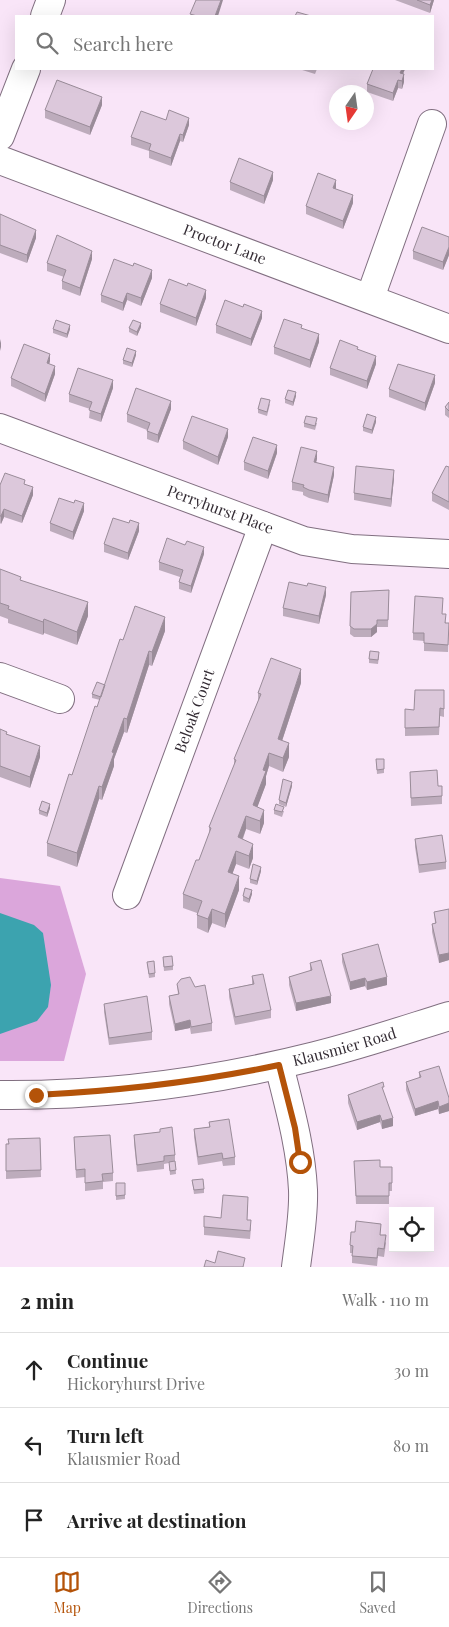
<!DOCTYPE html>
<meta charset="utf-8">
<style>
body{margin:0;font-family:"Playfair Display",serif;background:#f6f6f6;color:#222}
.controls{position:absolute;right:15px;bottom:15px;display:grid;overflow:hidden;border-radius:0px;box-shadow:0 5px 20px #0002}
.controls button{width:45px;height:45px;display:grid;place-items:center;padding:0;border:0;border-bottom:1px solid #e0e0e0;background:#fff;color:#222;font:25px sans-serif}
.compass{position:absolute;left:329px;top:85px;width:45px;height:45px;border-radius:50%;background:#fff;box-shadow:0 5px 20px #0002;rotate:193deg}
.stop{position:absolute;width:15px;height:15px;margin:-11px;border:4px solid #b45309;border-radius:50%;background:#fff}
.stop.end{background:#b45309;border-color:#fff;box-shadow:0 1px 5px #0008}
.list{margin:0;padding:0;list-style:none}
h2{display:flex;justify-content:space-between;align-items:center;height:65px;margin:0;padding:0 20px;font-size:21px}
h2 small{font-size:16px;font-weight:400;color:#767676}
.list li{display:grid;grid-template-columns:32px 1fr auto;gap:15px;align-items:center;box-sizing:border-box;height:75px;padding:0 20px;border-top:1px solid #e0e0e0}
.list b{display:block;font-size:19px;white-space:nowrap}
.list p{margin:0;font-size:16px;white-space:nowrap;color:#767676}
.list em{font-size:16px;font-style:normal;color:#767676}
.icon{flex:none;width:28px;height:28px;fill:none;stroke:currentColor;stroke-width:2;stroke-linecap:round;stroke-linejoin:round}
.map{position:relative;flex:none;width:449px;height:1267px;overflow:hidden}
.search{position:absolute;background:#fff;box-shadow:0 5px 20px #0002;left:15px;right:15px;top:15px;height:55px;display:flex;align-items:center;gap:12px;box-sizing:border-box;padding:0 18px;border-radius:0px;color:#767676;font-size:19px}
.sheet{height:290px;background:#fff}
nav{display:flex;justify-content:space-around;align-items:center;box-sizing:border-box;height:70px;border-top:1px solid #e0e0e0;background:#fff;font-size:14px;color:#767676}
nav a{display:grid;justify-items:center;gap:2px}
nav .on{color:#b45309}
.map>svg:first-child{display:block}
.forest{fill:#dba6db}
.water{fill:#3ca3af}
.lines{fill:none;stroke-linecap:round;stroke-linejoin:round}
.minor-casing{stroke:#816f80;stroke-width:30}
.minor{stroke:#fff;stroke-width:28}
.wall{fill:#bdacbc}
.shaded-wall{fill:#9a8c99}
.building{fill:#dcc8db;stroke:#9a8c99}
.route{stroke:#b45309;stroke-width:6}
.labels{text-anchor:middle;stroke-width:4.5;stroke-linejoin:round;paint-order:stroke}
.street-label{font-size:15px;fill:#342c34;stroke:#f9e5f8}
</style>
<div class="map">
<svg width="449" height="1267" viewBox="0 0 449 1267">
<rect width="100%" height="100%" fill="#f9e5f8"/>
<path class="forest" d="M0,878L60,886L86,974L64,1061H0Z"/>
<path class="water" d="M0,913L34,925L43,933L51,985L48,1007L37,1021L0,1034Z"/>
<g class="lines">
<g class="minor-casing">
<g id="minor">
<path d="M45,16L51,0"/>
<path d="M0,136L26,69"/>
<path id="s1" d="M0,160L449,329"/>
<path d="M370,298L432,124"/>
<path id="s2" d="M0,428L304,541L352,549L449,554"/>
<path d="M0,677L60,699"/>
<path id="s3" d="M127,895L263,526"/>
<path d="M279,1065C289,1106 301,1147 303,1190C304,1216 299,1242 296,1267"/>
<path id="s4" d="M0,1095C106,1096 212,1082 315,1056C360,1045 404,1030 449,1016"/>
</g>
</g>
<use href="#minor" class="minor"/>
</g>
<path class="wall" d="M395,0H434L430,13Z
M299,69H317L315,74Z
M405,69L403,74L404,82L402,89L398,88L393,101L367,92V84Z
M102,105L90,135L45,118V110Z
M166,120L189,125L183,142L180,141L171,166L149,158V151L131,145V137Z
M273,180L264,204L230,190V182Z
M336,188V189L353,203L343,229L306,214V206Z
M0,214L36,238L27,263L0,253Z
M449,237V255L443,270L413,259V251Z
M92,259L80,296L62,289V281L64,277L47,271V263Z
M133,266L152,278L141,306L127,300L123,311L101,302V295Z
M206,298L196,326L160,312V304Z
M262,318L251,346L216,333V325Z
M141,327L137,336L129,332V328Z
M302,328L319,342L310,368L274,354V347Z
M53,329H70L67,338L53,333Z
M358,349L376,364L367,389L330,375V368Z
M136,355L132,367L123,364V360Z
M50,361L49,364L55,374L45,402L11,386V378Z
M435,383L425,411L389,397V389Z
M113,388L101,422L89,418L90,409L69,402V394Z
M296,396L293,406L285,403V399Z
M449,402V418L445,415V407Z
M270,404L267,416L258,413V409Z
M171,409L158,443L147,439V430L127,422V414Z
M376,422L372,434L363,431V427Z
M304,423H317L315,430L304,427Z
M228,437L218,465L183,449V441Z
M277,453L268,479L244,470V462Z
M317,459L316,462L334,475L328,503L309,498L303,495V492L292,490V482Z
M449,467V510L432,501V493Z
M394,478L391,507L354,500V493Z
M25,484L33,495L22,523L4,517L1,524L0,523V485Z
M74,503L84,511L73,540L50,531V523Z
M139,531L128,560L104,552V544Z
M204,554L191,593L179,589V582L180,577L159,570V562Z
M0,569L88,616L77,645L44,633L43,635L8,623V619L0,616Z
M389,590L388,627H377V632L371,637H354L350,634L351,592Z
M326,595L319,624L283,616V608Z
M442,614L446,623H449L448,652L424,651V641L413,640V633Z
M165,631L152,666L149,665L127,733L124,732L114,759V766L102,800L99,799L77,867L47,856V843L100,700L92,698V694L105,685L123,640Z
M379,656L378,664L369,663V659Z
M301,683L282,741L289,757L283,772L269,766L266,776V784L257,807L264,823L260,834L246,829L243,839L253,858L249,869L236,864L232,874L239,890L225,928L212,923L208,933L197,928V913L183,908V894L199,860L209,834V827L234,766V759L258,701V693Z
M444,690V717L440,716L439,735L405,736V709L414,710Z
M0,729L40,757L30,788L0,777Z
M376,759H384V773L377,774Z
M410,772L438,786L442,796V804L411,806Z
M292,786L286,807L279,804V800Z
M50,808L47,817L39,814V810Z
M274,810L284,811L282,817L274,814Z
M415,839L446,862V869L419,873L415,847Z
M261,871L257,885L250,883V879Z
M252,894L249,903L243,901V896Z
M449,909V960L439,963L432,932V924L435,923L434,912Z
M342,954L387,985L367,990L365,986L350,990L342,962Z
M163,957L173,966V970L164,971Z
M147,962L155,973V977L149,978Z
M310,963L331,1003L296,1011L289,985V977L310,971Z
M252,976L271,1010V1018L235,1025L229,997V989L252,984Z
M177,984L212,1023V1031L191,1034L190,1028L175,1031L169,1004V996L178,994Z
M104,1004L152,1032V1040L109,1045L104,1012Z
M419,1072L449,1098V1111L439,1114L438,1109L415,1116L406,1090V1082L419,1078Z
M384,1093L393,1126L382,1129L380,1122L357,1130L348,1103V1095Z
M209,1122L235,1157V1165L223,1166L222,1161L198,1165L194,1137V1129L209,1127Z
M160,1129L175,1155V1161L176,1174L170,1175L169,1163L164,1164V1169L137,1172L134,1143V1135L160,1132Z
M74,1137L113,1173V1181L103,1182V1189L85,1191V1177L76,1178Z
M40,1138L41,1177L6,1179V1144Z
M354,1161L380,1167H392V1191H389V1204H356Z
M192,1180L204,1189V1193L194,1194Z
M116,1183H125V1199L116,1200Z
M248,1205L247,1220L251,1228L250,1239L204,1235V1227Z
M381,1235L386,1243L384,1257L378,1256L377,1266L352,1263V1253H350V1245Z"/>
<path class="shaded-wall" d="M221,0H223L218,16H215Z
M432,0H434L430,13V5Z
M402,69H405L400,80V73Z
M404,74V82L402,89V81Z
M398,80V88L393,101V93Z
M102,97V105L90,135V127Z
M189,118V125L183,142V135Z
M180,134V141L171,166V158Z
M273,172V180L264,204V196Z
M336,180V188L333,196V188Z
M353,195V203L343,229V221Z
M36,230V238L27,263V255Z
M449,247V255L443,270V262Z
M92,251V259L80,296V288Z
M152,270V278L141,306V298Z
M206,290V298L196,326V318Z
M127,293V300L123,311V303Z
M262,311V318L251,346V339Z
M141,323V327L137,336V332Z
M70,325V329L67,338V334Z
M319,334V342L310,368V360Z
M1,339V347L0,351V343Z
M136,351V355L132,367V363Z
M50,354V361L47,371V363Z
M376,356V364L367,389V381Z
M55,366V374L45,402V394Z
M435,375V383L425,411V403Z
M113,380V388L101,422V414Z
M296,392V396L293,406V402Z
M171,401V409L158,443V435Z
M376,417V422L372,434V430Z
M228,429V437L218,465V457Z
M277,445V453L268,479V471Z
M317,451V459L314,470V462Z
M334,467V475L328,503V495Z
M394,470V478L391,507V499Z
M33,487V495L22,523V516Z
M84,503V511L73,540V532Z
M4,509V517L1,524V516Z
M139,523V531L128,560V553Z
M204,547V554L191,593V586Z
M326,587V595L319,624V616Z
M88,602V616L77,645V632Z
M165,617V631L152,666V652Z
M44,619V633L43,635V622Z
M377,624V632L371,637V629Z
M149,651V665L127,733V719Z
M301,669V683L278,753V739Z
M124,718V732L114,759V766L102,800V787L112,752Z
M289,743V757L283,772V758Z
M40,746V757L30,788V777Z
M269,753V766L266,776V784L253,819V805L263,770Z
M292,782V786L286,807V803Z
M99,786V799L77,867V853Z
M50,804V808L47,817V813Z
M264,810V823L260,834V821Z
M246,816V829L238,850V837Z
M253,844V858L249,869V856Z
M236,851V864L228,886V872Z
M261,867V871L257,885V881Z
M239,876V890L225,928V914Z
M252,890V894L249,903V899Z
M212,909V923L208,933V919Z
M449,953V960L439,963V955Z
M387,977V985L367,990V982Z
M365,978V986L350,990V982Z
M331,996V1003L296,1011V1003Z
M190,1020V1028L175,1031V1024Z
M438,1101V1109L415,1116V1109Z
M449,1103V1111L439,1114V1107Z
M380,1115V1122L357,1130V1122Z
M393,1118V1126L382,1129V1121Z"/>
<path class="building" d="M196,0H221L215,16H197L190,14Z
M417,0H432L430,5Z
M297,12L311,16H295Z
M373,69H402L400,73L404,74L402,81L398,80L393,93L367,84Z
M57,80L102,97L90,127L45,110Z
M169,110L189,118L183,135L180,134L171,158L149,150L151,144L131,137L141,111L166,120Z
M239,158L273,172L264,196L230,182Z
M318,173L336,180L333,188L353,195L343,221L306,206Z
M0,214L36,230L27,255L0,245Z
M422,227L449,237V247L443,262L413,251Z
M57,235L92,251L80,288L62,281L66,270L47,263Z
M114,259L133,266L134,263L152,270L141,298L127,293L123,303L101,295Z
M169,279L187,286L188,283L206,290L196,318L160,304Z
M225,300L243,307L244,304L262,311L251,339L216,325Z
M284,319L302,325L301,328L319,334L310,360L274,347Z
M56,320L70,325L67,334L53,329Z
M133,320L141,323L137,332L129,328Z
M340,340L358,347L357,349L376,356L367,381L330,368Z
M24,344L50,354L47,363L55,366L45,394L11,378Z
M127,348L136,351L132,363L123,360Z
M398,364L435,375L425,403L389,389Z
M78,368L113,380L101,414L89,410L92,402L69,394Z
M136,388L171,401L158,435L147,431L150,423L127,414Z
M288,390L296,392L293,402L285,399Z
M261,398L270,400L267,412L258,409Z
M449,402V411L445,407Z
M367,414L376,417L372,430L363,427Z
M192,416L228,429L218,457L183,441Z
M306,416L317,418L315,426L304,423Z
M253,437L277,445L268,471L244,462Z
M301,447L317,451L314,462L334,467L328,495L309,490L303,487L304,485L292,482Z
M356,466L394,470L391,499L354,493Z
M446,466L449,467V502L432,493Z
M5,473L25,480L24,484L33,487L22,516L4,509L1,516H0V485Z
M59,498L74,503L75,500L84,503L73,532L50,523Z
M113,518L129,523L130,520L139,523L128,553L104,544Z
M167,538L185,545L187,541L204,547L191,586L179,582L183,570L159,562Z
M0,569L21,577L20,580L88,602L77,632L44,619L43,622L8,609L9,606L0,603Z
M289,582L307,586L308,583L326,587L319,616L283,608Z
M389,590L388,620H377V624L371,629H354L350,626L351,592Z
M415,596L443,598L442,614H446L445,623H449L448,645L424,643V633H413Z
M135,606L165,617L152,652L149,651L127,719L124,718L112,752L114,753L102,787L99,786L77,853L47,843L69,774L72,775L95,706L97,707L120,639L123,640Z
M370,651L379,652L378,660L369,659Z
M271,658L301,669L278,739L289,743L283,758L269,753L263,770L266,771L253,805L264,810L260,821L246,816L238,837L253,844L249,856L236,851L228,872L239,876L225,914L212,909L208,919L197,915L202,901L183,894L196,860H199L211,828L209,827L236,760L234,759L261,694L258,693Z
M97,682L105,685L101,697L92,694Z
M415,690H444V709L440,708L439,727L405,728V709L414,710Z
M0,729L7,732L6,734L40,746L30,777L0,766Z
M376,759H384V769L377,770Z
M437,770L438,786H442V796L411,798L410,772Z
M283,779L292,782L286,803L279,800Z
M42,801L50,804L47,813L39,810Z
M276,804L284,807L282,812L274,810Z
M442,835L446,862L419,865L415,839Z
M253,864L261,867L257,881L250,879Z
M245,888L252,890L249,899L243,896Z
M449,909V953L439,955L432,924L436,923L434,912Z
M378,944L387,977L367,982L365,978L350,982L342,954Z
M172,956L173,966L164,967L163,957Z
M321,960L331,996L296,1003L289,977L312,970L310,963Z
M154,961L155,973L149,974L147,962Z
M263,974L271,1010L235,1017L229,989L254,984L252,976Z
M190,977L195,987L205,985L212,1023L191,1027L190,1020L175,1024L169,996L179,994L177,984L181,979Z
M147,996L152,1032L109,1038L104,1004Z
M439,1066L449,1098V1103L439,1107L438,1101L415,1109L406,1082L421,1077L419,1072Z
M383,1082L384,1087H382L393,1118L382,1121L380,1115L357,1122L348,1095Z
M229,1119L235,1157L223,1159L222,1153L198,1157L194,1129L210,1127L209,1122Z
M172,1127L175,1155L164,1156V1161L137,1165L134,1135L160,1132V1129Z
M110,1135L113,1173L102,1174L103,1181L85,1183V1169L76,1170L74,1137Z
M40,1138L41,1170L6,1171V1144H9L8,1139Z
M380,1160V1167H392V1183H389V1196H356L354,1161Z
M175,1161L176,1170L170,1171L169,1162Z
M203,1179L204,1189L194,1190L192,1180Z
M116,1183H125V1195L116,1196Z
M223,1195L248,1197L247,1220H251L250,1231L204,1227V1216L221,1218Z
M356,1221L381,1224L380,1235H386L384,1249L378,1248L377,1258L352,1256L353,1246L350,1245L351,1232H355Z
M218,1251L245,1258L243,1267H204L206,1260L215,1263Z"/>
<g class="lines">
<path class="route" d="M36,1095C118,1091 198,1082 279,1065L295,1128L300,1162"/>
</g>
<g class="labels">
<g class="street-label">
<text dy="5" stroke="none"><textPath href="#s1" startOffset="240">Proctor Lane</textPath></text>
<text dy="5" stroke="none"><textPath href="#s2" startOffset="235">Perryhurst Place</textPath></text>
<text dy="5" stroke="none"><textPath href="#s3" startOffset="196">Beloak Court</textPath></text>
<text dy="5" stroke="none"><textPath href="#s4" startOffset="349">Klausmier Road</textPath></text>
</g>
</g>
</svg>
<div class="controls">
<button><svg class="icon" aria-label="locate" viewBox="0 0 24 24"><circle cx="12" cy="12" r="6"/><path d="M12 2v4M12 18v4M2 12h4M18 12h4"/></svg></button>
</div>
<svg class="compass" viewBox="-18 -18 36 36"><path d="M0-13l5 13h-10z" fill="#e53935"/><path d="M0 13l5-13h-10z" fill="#767676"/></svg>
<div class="stop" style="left:300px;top:1162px"></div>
<div class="stop end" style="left:36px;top:1095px"></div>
<div class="search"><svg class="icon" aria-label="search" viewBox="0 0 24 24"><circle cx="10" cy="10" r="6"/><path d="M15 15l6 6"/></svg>Search here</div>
</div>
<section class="sheet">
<h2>2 min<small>Walk · 110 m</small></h2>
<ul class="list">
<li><svg class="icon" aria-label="ahead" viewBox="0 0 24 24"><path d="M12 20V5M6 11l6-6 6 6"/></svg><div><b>Continue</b><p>Hickoryhurst Drive</p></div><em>30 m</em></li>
<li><svg class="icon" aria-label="left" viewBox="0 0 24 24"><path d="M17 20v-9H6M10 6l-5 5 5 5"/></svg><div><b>Turn left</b><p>Klausmier Road</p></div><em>80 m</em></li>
<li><svg class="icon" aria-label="arrive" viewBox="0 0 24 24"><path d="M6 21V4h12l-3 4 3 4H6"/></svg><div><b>Arrive at destination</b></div></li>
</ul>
</section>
<nav>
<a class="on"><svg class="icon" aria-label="map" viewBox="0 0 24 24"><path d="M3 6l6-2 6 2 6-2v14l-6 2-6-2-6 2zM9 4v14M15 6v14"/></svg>Map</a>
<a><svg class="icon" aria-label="directions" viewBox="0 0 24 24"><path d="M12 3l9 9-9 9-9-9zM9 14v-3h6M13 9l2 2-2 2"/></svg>Directions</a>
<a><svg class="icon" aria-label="saved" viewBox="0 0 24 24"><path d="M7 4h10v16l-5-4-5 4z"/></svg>Saved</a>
</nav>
